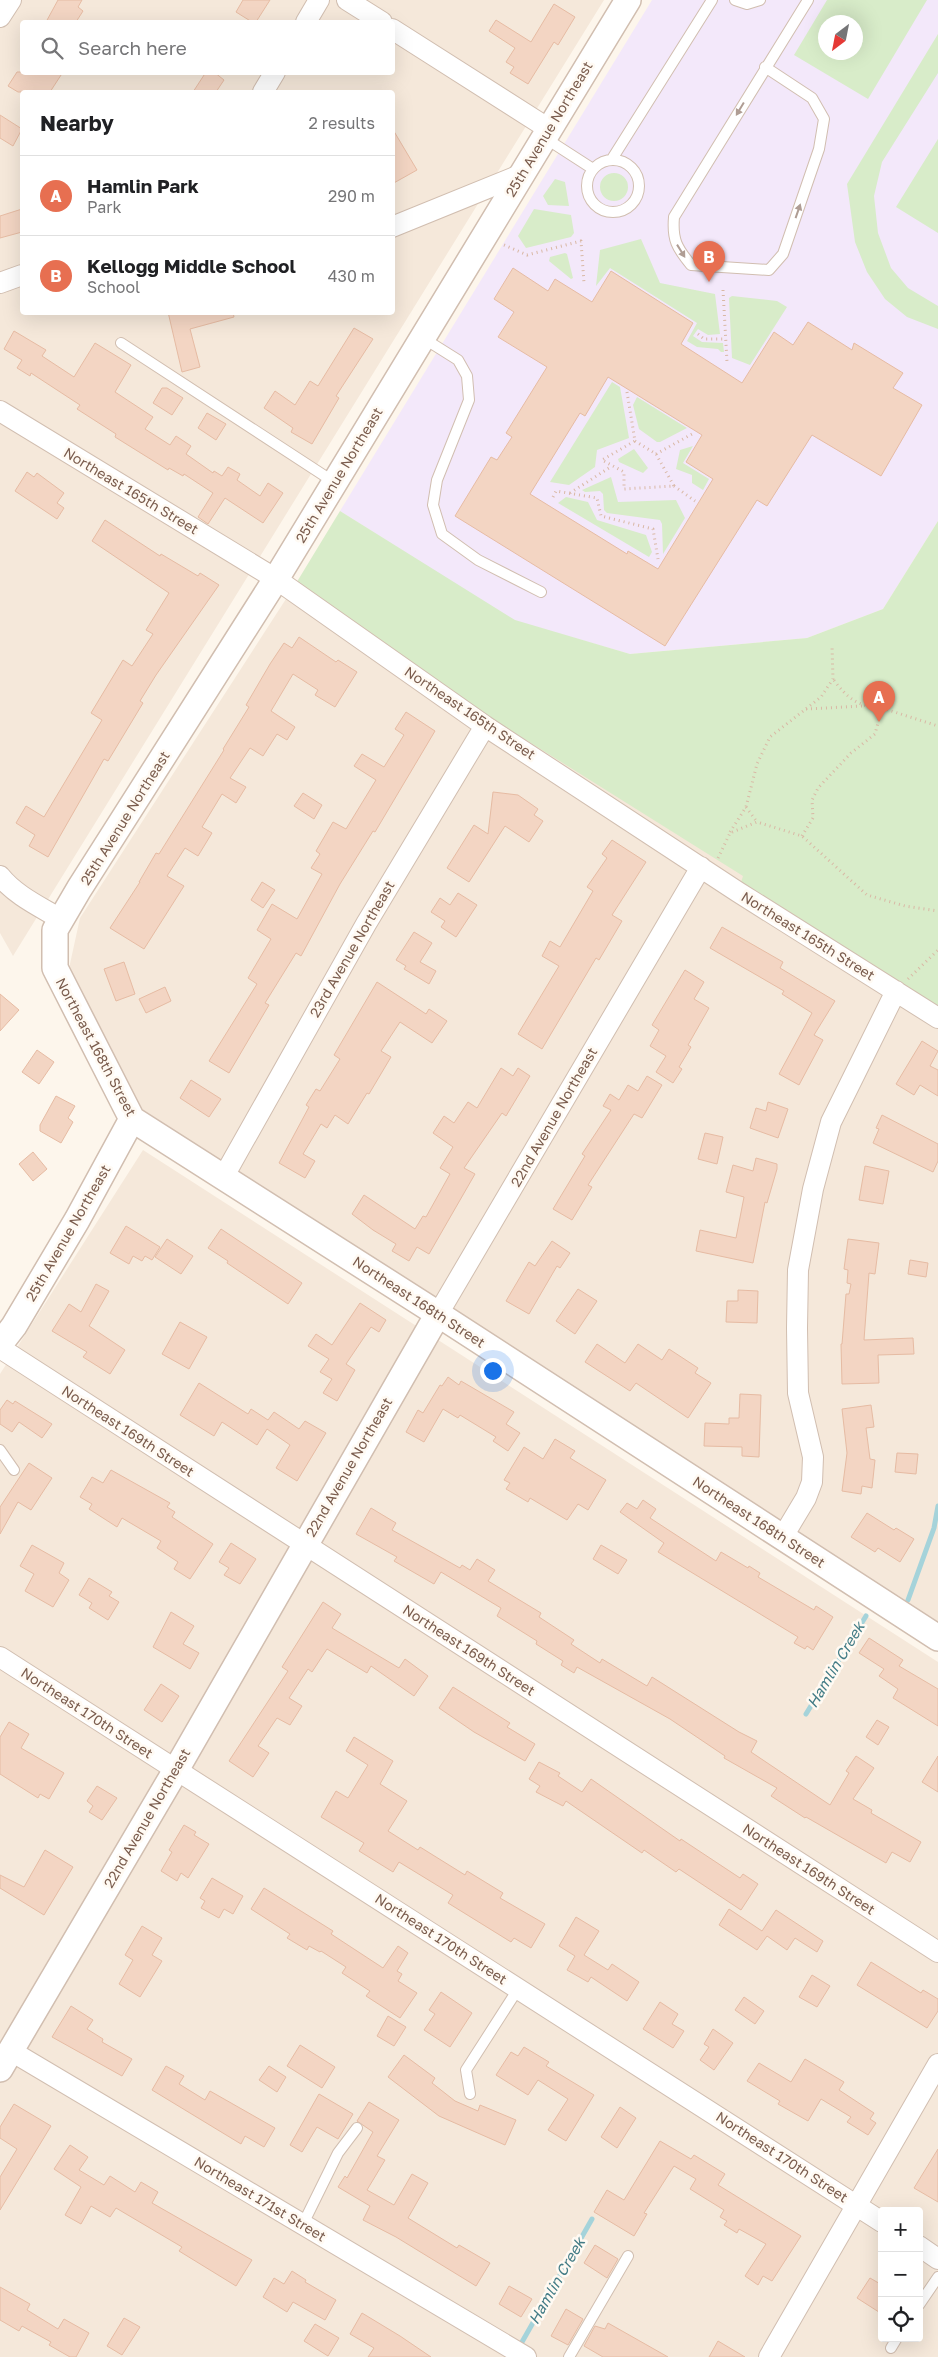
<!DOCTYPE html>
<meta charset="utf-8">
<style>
body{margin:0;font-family:"Golos Text",sans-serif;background:#f2f2f2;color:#202124}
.controls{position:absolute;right:15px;bottom:15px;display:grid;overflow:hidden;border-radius:5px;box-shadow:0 5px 20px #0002}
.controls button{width:45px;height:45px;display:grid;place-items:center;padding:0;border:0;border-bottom:1px solid #e0e0e0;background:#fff;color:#202124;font:25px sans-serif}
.compass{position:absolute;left:818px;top:15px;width:45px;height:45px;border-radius:50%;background:#fff;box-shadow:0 5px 20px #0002;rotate:212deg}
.you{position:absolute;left:492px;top:1370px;width:18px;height:18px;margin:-12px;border:4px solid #fff;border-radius:50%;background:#1a73e8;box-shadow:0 0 0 8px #1a73e833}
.badge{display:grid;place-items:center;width:32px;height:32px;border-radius:50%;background:#e76f51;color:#fff;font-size:16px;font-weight:700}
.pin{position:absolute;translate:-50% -41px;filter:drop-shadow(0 1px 2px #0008)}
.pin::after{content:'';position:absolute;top:26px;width:18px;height:15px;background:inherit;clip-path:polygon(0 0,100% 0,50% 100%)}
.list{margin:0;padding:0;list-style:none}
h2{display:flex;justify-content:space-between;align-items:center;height:65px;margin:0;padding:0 20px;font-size:21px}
h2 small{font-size:16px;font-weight:400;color:#757577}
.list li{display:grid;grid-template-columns:32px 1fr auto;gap:15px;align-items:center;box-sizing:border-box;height:80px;padding:0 20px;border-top:1px solid #e0e0e0}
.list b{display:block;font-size:19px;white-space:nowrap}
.list p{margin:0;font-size:16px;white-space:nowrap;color:#757577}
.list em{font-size:16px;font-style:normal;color:#757577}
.icon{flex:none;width:28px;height:28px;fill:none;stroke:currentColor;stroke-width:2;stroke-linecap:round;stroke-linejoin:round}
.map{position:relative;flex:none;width:938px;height:2357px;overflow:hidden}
.search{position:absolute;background:#fff;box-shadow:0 5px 20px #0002;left:20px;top:20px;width:375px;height:55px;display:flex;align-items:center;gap:12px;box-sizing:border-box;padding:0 18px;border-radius:5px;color:#757577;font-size:19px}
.panel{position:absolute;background:#fff;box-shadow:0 5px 20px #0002;left:20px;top:90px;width:375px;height:225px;border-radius:5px}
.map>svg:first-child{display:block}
.residential{fill:#f5e8da;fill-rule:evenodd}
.education{fill:#f3e8fa;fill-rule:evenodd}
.green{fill:#d8ecc9;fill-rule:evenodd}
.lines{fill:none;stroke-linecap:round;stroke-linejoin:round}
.stream{stroke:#a5d3da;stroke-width:5}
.building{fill:#f3d5c3;stroke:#e6bba3;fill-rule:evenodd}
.service-casing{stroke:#d1beb0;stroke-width:12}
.minor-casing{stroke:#d1beb0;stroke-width:22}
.tertiary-casing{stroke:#d1beb0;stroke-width:28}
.path{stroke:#d9b8a5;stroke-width:3;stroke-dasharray:1 4;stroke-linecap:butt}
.service{stroke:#fff;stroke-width:10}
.minor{stroke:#fff;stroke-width:20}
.tertiary{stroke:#fff;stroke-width:25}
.oneway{fill:#af9d94}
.labels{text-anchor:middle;stroke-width:5;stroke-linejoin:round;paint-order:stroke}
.street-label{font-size:14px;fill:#7a5c4d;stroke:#fffaf3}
.water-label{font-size:15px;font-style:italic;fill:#437c86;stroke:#fffaf3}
</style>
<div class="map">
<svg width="938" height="2357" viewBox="0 0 938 2357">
<rect width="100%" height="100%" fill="#fdf6ec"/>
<path class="residential" d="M0,0H604L13,956L0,933ZM22,22H392V72H22ZM22,92H392V312H22Z
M295,585L938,997V1628L140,1112L68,973L80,918Z
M143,1150L938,1662V2357H0V1374ZM882,2211H919V2338H882Z"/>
<path class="education" d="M652,0H938V521L883,609L807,638L630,654L512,620L340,511ZM826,22H856V52H826Z"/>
<path class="green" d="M827,0H927L868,99L794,55ZM826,22H856V52H826Z
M938,34V73L882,162L874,196L878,233L891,268L908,288L938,306V329L907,317L885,299L867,272L855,242L847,184Z
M938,139V233L896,207Z
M600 187a14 14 0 1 1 28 0a14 14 0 1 1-28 0Z
M555,179L565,182L569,206L548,205L543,196Z
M534,209L571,215L574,233L571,237L526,248L518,236Z
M641,239L660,283L715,294L720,334L708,335L698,329L693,336L702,342L723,343L724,352H721L718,349L697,347L687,341L697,323L610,268L596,286L600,250Z
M565,253L567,254L573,278L571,279L549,261L550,257Z
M732,296L777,301L787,307L750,365L732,358L729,298Z
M612,382L620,387L629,438L597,450L595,467L569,485L550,482Z
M637,397L687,428L660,442H657L639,429L633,405Z
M693,446L683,463L709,479L703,490L692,483V475L676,469L680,450Z
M634,449L648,468L643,473L619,462L618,459Z
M611,477L618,502L676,500L685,518L663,554L662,524L660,520L607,513L604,510L603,494L600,491L585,492L582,490Z
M566,497L588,502L597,520L646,535L652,552L649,557L558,503Z
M340,511L515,620L630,654L807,638L883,609L938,521V1019L738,892L743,876L491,718L295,585Z"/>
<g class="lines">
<path class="stream" d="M908,1600L934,1528L938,1506
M806,1714L866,1616
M522,2342L592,2219"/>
</g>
<path class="building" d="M58,0H82L78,7L83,11L76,22H46Z
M243,0H270L256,22H252L236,12Z
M554,4L575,17L558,45L554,42L528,84L510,73L514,67L506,62L515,48L489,31L496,20L531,42Z
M17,72H63L50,92H18L8,86Z
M206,72H214L224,80L216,92H193Z
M0,115L22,129L13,146L0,138Z
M392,128L417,170L392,184Z
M22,209V232L0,238V216Z
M513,268L548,291L555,279L592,302L611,271L693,323L681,344L742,383L774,332L793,345L808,322L852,350L854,343L903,373L893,388L922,405L881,476L812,435L767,506L757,500L665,646L455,516L491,457L497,460L512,437L506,433L547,367L498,337L514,312L494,299ZM608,377L702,435L686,462L713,479L658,569L628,551L627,554L530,494L580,413L585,416Z
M168,312H233L234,317L190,329L200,367L182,372Z
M354,328L373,339L336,396L339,398L312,444L291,432L293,428L264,408L275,391L295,405L310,381L318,386Z
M14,331L46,350L42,356L74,377L95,343L131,365L115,392L153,417L145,429L170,445L176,436L191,446L186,454L213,473L214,471L222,476L228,467L240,474L237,480L260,496L268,483L283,493L263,523L225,498L208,524L198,517L213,493L184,474L183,476L169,468L168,470L115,437L116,434L77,409L80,405L31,373L30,376L17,368L22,360L4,349Z
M162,388H167L183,398L172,415L153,403Z
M207,413L226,424L216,440L198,428Z
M27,472L34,477L37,473L64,493L57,503L64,508L57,519L15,491Z
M105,520L160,556L161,554L198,576L200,573L219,585L156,675L140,701L143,703L108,761L104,759L48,857L29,846L35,835L16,823L26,806L44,817L102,720L91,713L123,660L132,666L153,634L146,630L169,593L92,541Z
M299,637L336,662L338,660L357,672L335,707L315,695L318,690L293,674L271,711L295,727L287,740L277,734L263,756L250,748L230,778L246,787L236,803L222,794L202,827L212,833L198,856L185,848L167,876L184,886L144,949L110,928L140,882H139L156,853L159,854L224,750L223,749L249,707L246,705L270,664L284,643L292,648Z
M406,712L435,731L375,832L373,831L340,884L301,956L296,953L265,1003L269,1005L229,1073L209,1061L257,984L248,978L271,939L257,930L272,904L297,919L322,874L311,868L320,854L316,851L333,822L346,829L376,780L354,766L362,754L384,767L404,735L395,729Z
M493,792L518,795L538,809L534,815L543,821L529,842L505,826L469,882L447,868L474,825L488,834Z
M303,793L322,805L314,819L294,806Z
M612,840L646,862L612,915L622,921L599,960L596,958L542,1049L518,1034L559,966L542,956L550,941L560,947L593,891L587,887L607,858L602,854Z
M262,882L275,890L263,908L251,900Z
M458,893L477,905L456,937L441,927L445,921L431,912L440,898L450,905Z
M722,927L783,962L780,968L835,1001L814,1035L823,1040L799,1085L779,1074L812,1013L782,994L784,991L710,948Z
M414,932L432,943L420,962L436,971L429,984L404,969L406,966L396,960Z
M124,962L135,994L116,1001L104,969Z
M685,970L704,982L694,999L709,1008L688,1045L691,1047L679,1067L682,1069L673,1083L656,1072L666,1056L650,1046L659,1030L652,1025Z
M377,982L426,1014L429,1009L447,1021L432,1043L400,1022L381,1051L391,1057L369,1094L367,1093L348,1124L335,1115L327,1128L321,1124L303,1154L315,1161L305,1178L279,1163L309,1107L306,1105L316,1089L320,1091L340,1059L334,1055Z
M165,987L171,1001L146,1013L139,999Z
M0,994L19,1010L0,1031Z
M922,1041L938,1051L930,1066L938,1070V1096L920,1085L914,1095L896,1084Z
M37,1050L54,1062L39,1084L22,1072Z
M501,1068L513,1076L518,1068L530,1076L506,1116L502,1113L464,1168L475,1174L429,1254L417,1247L409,1261L392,1251L396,1244L373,1230L352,1214L364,1195L415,1229L423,1216L426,1217L450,1174L440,1168L453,1147L433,1133L444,1116L454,1123L468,1102L477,1108Z
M647,1076L662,1085L642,1118L634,1114L588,1185L592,1187L572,1220L553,1209L585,1156L582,1154L611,1110L603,1106L610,1094L619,1100L628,1085L638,1091Z
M191,1080L221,1099L209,1117L180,1098Z
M56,1096L75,1106L68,1118L73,1122L61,1143L40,1131V1125Z
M768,1102L788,1109L778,1138L750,1128L756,1108L766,1111Z
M882,1115L938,1144V1161L933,1172L873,1143L879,1129L876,1128Z
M705,1133L723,1137L717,1164L698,1159Z
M33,1152L47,1169L33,1181L19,1164Z
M756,1158L777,1164V1169L767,1203L765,1202L753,1263L696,1251L700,1230L736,1238L744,1197L726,1192L733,1165L753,1171Z
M865,1166L889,1171L883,1204L859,1200Z
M126,1226L160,1247L152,1260L145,1256L142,1261L133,1256L129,1264L110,1253Z
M221,1229L302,1283L288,1304L227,1263L228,1261L208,1248Z
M167,1239L193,1256L181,1274L155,1257Z
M848,1239L879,1243L875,1274L869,1273L864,1340L913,1338L914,1354L878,1355L879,1383L842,1384L841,1344H842L846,1294H849L851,1284L847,1283L848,1270L844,1269Z
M552,1241L570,1253L560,1268L557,1266L529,1314L506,1301L529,1262L535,1266Z
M910,1260L928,1263L926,1277L908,1274Z
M96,1284L109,1291L89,1326L125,1350L110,1374L83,1357L87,1352L52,1331L69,1304L81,1312Z
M578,1289L597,1301L575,1334L556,1321Z
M738,1290L758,1291L757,1323L726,1322L727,1301H738Z
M360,1303L386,1320L379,1332L371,1327L346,1364L355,1370L337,1401L323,1393L332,1379L320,1372L329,1359L308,1346L316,1334L332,1345Z
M180,1322L207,1337L189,1369L162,1354Z
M597,1344L625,1363L638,1344L662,1360L669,1349L698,1368L695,1373L711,1383L688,1418L636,1383L630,1391L585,1362Z
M448,1377L459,1385L461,1381L514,1412L506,1424L520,1433L508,1451L493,1441L496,1437L460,1415L458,1418L443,1409L424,1442L406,1432L418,1410L423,1413L440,1385L442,1386Z
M199,1383L248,1414L251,1409L268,1420L274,1412L299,1429L305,1421L326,1433L297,1481L276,1468L290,1445L267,1429L257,1445L222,1422L214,1436L180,1415Z
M740,1394L761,1395L759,1457L742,1456V1447L704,1446L705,1423L729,1424V1418H739Z
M7,1400L13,1404L15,1401L52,1424L42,1438L19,1422L12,1432L0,1424V1410Z
M871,1405L874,1427L866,1428L870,1459L875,1460L872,1488L862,1486L861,1494L842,1491L847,1453L842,1409Z
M555,1439L575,1451L570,1458L606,1480L588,1510L578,1504L567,1520L530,1498L528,1502L506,1489L510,1483L504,1480L524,1447L543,1459Z
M897,1453L918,1454L916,1474L895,1472Z
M29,1463L52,1478L31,1510L18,1502L0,1534V1507Z
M111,1470L170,1503L167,1507L175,1512L172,1517L213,1544L190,1579L174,1569L178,1562L157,1548L161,1541L122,1518L117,1527L89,1509L92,1504L80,1497L92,1477L103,1483Z
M643,1500L656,1509L650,1518L716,1561L721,1552L748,1568L749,1566L760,1573L758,1577L814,1610L816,1606L833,1617L813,1650L807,1646L805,1649L794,1643L798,1637L658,1552L664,1543L620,1512L627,1503L637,1509Z
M371,1508L396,1523L392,1530L460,1568L462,1565L470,1570L477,1559L495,1570L488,1581L541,1613L539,1617L574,1640L571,1644L600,1663L602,1659L647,1686L652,1677L739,1732L757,1741L751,1752L830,1805L849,1773L846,1771L856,1756L874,1768L853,1799L872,1810L871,1813L921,1842L910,1862L892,1852L886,1863L806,1817L805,1818L771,1796L777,1788L724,1758L725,1756L670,1719L577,1667L574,1673L561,1665L563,1661L536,1644L537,1641L497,1616L501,1608L441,1572L434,1584L394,1561L397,1557L356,1534Z
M867,1513L894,1530L896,1528L914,1539L900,1562L878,1548L875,1552L851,1537Z
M231,1543L256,1559L240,1584L224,1575L229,1568L219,1562Z
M32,1545L64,1563L59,1573L69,1580L53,1607L25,1591L34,1574L20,1566Z
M601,1545L627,1560L618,1574L593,1559Z
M89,1578L112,1592L109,1596L119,1602L108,1620L89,1608L92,1603L79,1595Z
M323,1602L341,1614L332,1628L399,1668L405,1659L428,1676L414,1696L371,1666L367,1673L327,1649L312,1672L308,1669L289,1698L302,1706L290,1725L277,1718L258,1746L269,1753L253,1777L229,1761L288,1671L282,1667Z
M171,1612L194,1626L183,1644L199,1653L190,1669L153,1647Z
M869,1638L903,1660L899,1666L938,1689V1726L893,1698L898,1689L879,1676L884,1669L859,1653Z
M161,1684L179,1696L162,1722L144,1710Z
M453,1687L510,1723L507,1727L535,1744L525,1761L474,1732L439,1708Z
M877,1720L889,1727L878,1745L866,1737Z
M9,1722L29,1734L21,1748L64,1773L49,1799L40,1794L38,1798L0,1774V1737Z
M354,1737L393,1761L380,1784L407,1801L388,1831L418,1850L420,1847L465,1875L467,1871L503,1893L500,1898L545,1924L531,1948L514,1938L511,1942L448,1903L453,1895L399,1862L393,1872L359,1851L364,1843L321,1817L336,1791L348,1798L368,1765L346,1751Z
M938,1756V1792L922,1782Z
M539,1762L560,1773L558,1776L582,1792L591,1779L680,1841L681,1839L740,1878L743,1874L758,1884L741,1910L679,1869L676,1872L644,1850L642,1853L566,1801L563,1806L536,1792L540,1786L529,1779Z
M97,1786L117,1798L102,1820L89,1812L93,1806L87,1801Z
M184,1825L196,1832L194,1835L209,1844L188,1878L181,1873L177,1881L161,1871L172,1852L169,1850Z
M45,1850L73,1867L44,1915L0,1888V1875L24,1887Z
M212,1878L243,1896L233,1914L224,1909L219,1918L201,1908L205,1901L200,1898Z
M264,1888L333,1931L331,1934L383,1968L398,1946L408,1953L397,1971L402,1974L398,1981L417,1993L400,2018L366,1996L370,1991L342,1973L346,1967L321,1951L320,1952L309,1946L307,1950L287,1938L290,1934L251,1909Z
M729,1909L762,1931L776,1910L823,1941L817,1952L795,1938L787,1950L767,1936L757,1950L719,1925Z
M576,1917L599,1931L584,1955L608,1970L612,1964L639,1982L627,2001L591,1977L588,1982L567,1970L575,1956L559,1946Z
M142,1926L162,1938L152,1955L162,1961L140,1997L119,1984L133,1960L125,1955Z
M871,1962L921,1993L923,1990L938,1999V2011L927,2028L857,1985Z
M812,1975L830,1986L817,2007L799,1997Z
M441,1992L472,2013L450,2047L424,2030L435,2014L429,2010Z
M744,1997L764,2011L755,2024L735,2010Z
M660,2002L678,2014L672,2024L684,2031L673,2048L643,2029Z
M71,2006L93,2020L87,2029L103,2039L102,2042L132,2059L122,2076L52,2037Z
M388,2016L406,2027L394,2046L377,2036Z
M713,2029L733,2043L714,2070L700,2060L709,2047L704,2044Z
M300,2045L335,2067L322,2088L287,2066Z
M524,2047L549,2062L546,2066L594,2095L566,2141L548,2130L568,2099L538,2080L528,2095L496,2075L511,2052L518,2056Z
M404,2055L435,2078L432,2083L455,2101L478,2111L480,2105L516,2120L505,2145L439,2116L388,2077Z
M805,2059L844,2082L839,2090L874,2113L870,2119L876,2123L868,2135L847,2122L851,2117L821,2099L808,2121L778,2104L780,2101L747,2081L759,2063L791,2082Z
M166,2066L184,2076L179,2084L205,2100L210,2091L275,2128L264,2147L245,2136L241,2144L152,2090Z
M269,2066L286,2077L277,2092L259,2080Z
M319,2094L353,2114L338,2139L317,2127L302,2152L290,2145Z
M369,2102L399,2120L377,2156L385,2160L367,2190L394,2205L412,2174L428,2183L408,2218L457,2248L459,2245L490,2263L476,2286L396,2237L363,2220L370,2206L338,2187L345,2176L347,2178L373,2132L357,2121Z
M14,2104L51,2126L0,2210V2177L17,2149L0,2138V2127Z
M620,2107L636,2118L617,2148L601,2137Z
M660,2141L691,2159L694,2155L725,2174L718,2185L801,2236L772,2281L763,2276L758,2285L745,2276L766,2244L739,2229L737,2233L724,2225L727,2221L720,2217L724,2210L690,2189L696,2179L674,2166L644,2213L647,2214L634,2236L594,2212L607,2190L624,2200Z
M70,2145L88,2157L79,2170L104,2185L110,2176L135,2192L141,2182L158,2192L152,2203L252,2260L236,2286L179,2251L182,2247L116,2208L110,2217L91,2206L81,2224L65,2215L81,2187L54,2169Z
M938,2149V2202L914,2188Z
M595,2245L618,2259L607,2278L584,2263Z
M292,2271L306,2280L305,2282L336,2300L325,2320L293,2302L287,2312L263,2297L274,2278L284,2284Z
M870,2278L882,2285V2314L857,2298Z
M509,2286L532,2299L521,2317L499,2304Z
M0,2287L30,2304L27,2310L58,2329L64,2319L89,2333L76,2357H70L49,2345L51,2342L22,2326L19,2331L0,2320Z
M566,2309L583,2319L568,2345L551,2336Z
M362,2313L400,2336L431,2357H368L374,2348L350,2334Z
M124,2318L140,2327L122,2355L107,2346Z
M608,2323L668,2357H603L584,2346L595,2326L605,2329Z
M315,2324L339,2338L328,2356L304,2341Z
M718,2341L745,2357H709Z"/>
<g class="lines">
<g class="service-casing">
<path id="service" d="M735,0L747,4L760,0
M765,67L812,98L824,119L819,149L783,254L769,270L691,265C677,248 672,240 674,217L808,0
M545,138L593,169
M612,159L712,0
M587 186a26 26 0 1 1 52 0a26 26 0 1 1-52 0Z
M423,338L458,360L467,376L469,400L437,480L433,505L442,534L478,560L541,592
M121,343L334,482
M0,1450L14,1470
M470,2094L466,2070L518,1989
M303,2224L338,2153L357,2128
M919,2305L938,2277
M891,2348L897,2338
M569,2357L628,2256"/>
</g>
<g class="minor-casing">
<path id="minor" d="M347,0L382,22
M0,17L11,0
M306,22L319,0
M392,29L549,129
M263,92L275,72
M392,227L520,175
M0,283L22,275
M0,411L276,579L485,726L738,892L938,1018
M0,876C16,896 41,907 62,920
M224,1176L366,924L485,726
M438,1314L701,867
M0,1348L938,1952
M782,1538L806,1498L812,1482L813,1457L798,1393L797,1328L798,1270L813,1189L831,1122L896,991
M0,1657L882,2222
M11,2051L526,2357
M919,2246L938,2259
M769,2357L938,2064"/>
</g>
<g class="tertiary-casing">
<path id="tertiary" d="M628,0L276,579L79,889L55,930V968L132,1119L438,1314L938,1638
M0,1344L14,1326L77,1220L132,1119
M0,2069L176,1770L438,1314"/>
</g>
<path class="path" d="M504,245L527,255L581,241L584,283
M723,290L727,362
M698,334L704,339H725
M627,392L635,441
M635,441L656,454L674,486L624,489V472L602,460Z
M656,454L692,434
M674,486L695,501
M570,493L612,466
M553,497L556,491L597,498L601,516L653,529L658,559
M882,708L938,726
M806,709L863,706
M746,807L757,822
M730,832L746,807L757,764L770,737L821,697L833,679L832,646
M802,836L813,818L812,800L818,788L851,753L875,734L882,708C857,706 848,699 833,679
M718,858L730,833L757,822L802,836L867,895L905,906L938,911
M908,979L938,950"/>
<use href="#service" class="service"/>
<use href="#minor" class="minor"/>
<use href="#tertiary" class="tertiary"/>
</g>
<defs><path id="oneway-solid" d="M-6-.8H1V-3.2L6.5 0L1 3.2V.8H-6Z" transform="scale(1.25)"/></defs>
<g class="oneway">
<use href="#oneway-solid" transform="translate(740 109) rotate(121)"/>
<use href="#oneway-solid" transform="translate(798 211) rotate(-71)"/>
<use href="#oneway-solid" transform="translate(681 251) rotate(58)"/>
</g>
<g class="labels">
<g class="street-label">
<text transform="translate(549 129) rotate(-59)" y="5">25th Avenue Northeast</text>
<text transform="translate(339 475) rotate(-59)" y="5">25th Avenue Northeast</text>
<text transform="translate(131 491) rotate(31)" y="5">Northeast 165th Street</text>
<text transform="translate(470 713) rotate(34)" y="5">Northeast 165th Street</text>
<text transform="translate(125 818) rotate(-58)" y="5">25th Avenue Northeast</text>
<text transform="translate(808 936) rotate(32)" y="5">Northeast 165th Street</text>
<text transform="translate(352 949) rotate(-60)" y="5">23rd Avenue Northeast</text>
<text transform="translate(96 1047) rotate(62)" y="5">Northeast 168th Street</text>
<text transform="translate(554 1117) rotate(-60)" y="5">22nd Avenue Northeast</text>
<text transform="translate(68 1233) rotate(-60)" y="5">25th Avenue Northeast</text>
<text transform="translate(419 1302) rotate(33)" y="5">Northeast 168th Street</text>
<text transform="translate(128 1431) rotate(33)" y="5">Northeast 169th Street</text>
<text transform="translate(349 1467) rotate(-60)" y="5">22nd Avenue Northeast</text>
<text transform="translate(759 1522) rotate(33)" y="5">Northeast 168th Street</text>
<text transform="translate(469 1650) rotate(33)" y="5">Northeast 169th Street</text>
<text transform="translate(87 1713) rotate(33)" y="5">Northeast 170th Street</text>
<text transform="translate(147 1818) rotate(-60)" y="5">22nd Avenue Northeast</text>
<text transform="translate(809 1869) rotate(33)" y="5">Northeast 169th Street</text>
<text transform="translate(441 1939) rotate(33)" y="5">Northeast 170th Street</text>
<text transform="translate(782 2157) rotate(33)" y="5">Northeast 170th Street</text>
<text transform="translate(260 2199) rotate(31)" y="5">Northeast 171st Street</text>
</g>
<g class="water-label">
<text transform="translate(836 1665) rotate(-59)" y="5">Hamlin Creek</text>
<text transform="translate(557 2281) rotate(-60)" y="5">Hamlin Creek</text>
</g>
</g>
</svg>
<div class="controls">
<button>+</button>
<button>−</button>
<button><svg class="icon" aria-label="locate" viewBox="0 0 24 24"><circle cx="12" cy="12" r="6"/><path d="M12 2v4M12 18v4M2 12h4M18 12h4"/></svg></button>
</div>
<svg class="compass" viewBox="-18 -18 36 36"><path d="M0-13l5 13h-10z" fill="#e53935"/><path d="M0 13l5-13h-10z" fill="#757577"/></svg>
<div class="you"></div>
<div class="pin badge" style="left:879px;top:722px">A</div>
<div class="pin badge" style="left:709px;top:282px">B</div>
<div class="search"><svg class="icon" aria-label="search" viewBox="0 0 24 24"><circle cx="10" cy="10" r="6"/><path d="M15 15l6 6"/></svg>Search here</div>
<section class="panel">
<h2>Nearby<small>2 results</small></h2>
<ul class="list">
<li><span class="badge">A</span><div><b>Hamlin Park</b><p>Park</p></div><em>290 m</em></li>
<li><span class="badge">B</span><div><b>Kellogg Middle School</b><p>School</p></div><em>430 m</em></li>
</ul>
</section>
</div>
